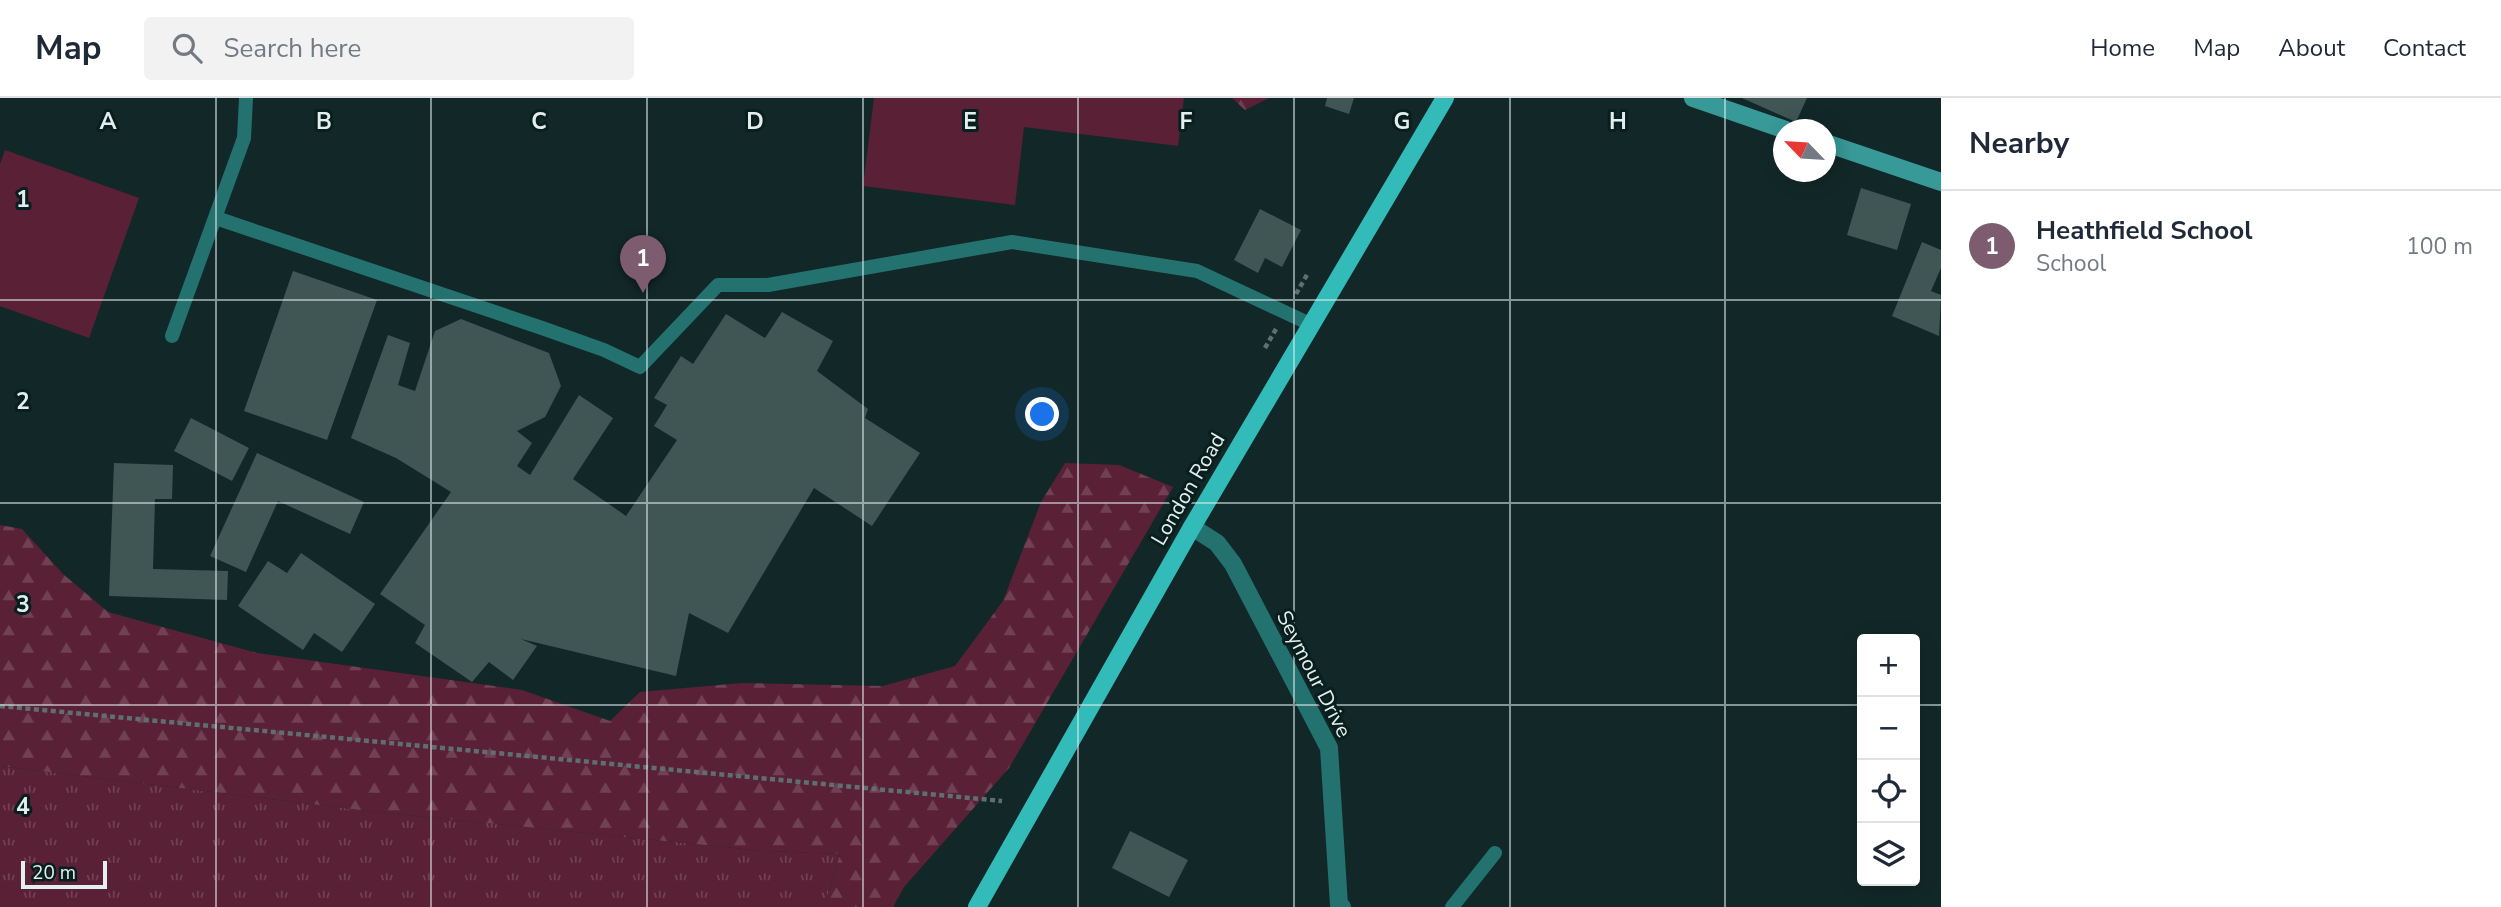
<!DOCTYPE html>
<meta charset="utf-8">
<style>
body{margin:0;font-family:"Nunito Sans",sans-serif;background:#f2f2f3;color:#1f2937}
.controls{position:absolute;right:21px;bottom:21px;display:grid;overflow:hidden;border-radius:7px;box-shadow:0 4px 18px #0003}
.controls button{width:63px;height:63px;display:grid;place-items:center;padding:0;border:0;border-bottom:2px solid #e0e1e3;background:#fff;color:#1f2937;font:35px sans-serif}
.compass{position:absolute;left:1773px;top:21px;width:63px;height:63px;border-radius:50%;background:#fff;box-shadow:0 4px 18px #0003;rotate:295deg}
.scale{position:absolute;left:21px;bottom:18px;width:86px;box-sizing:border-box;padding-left:7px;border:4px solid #e2efee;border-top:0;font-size:19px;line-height:24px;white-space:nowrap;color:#e2efee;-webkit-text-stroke:5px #081f1e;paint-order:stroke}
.you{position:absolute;left:1043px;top:317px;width:24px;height:24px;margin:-18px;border:5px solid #fff;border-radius:50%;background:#1a73e8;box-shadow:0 0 0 10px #1a73e833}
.badge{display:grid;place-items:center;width:46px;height:46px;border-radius:50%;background:#7d5c70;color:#fff;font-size:23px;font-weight:700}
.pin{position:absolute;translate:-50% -58px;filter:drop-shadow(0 2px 4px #0008)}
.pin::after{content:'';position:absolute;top:37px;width:24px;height:21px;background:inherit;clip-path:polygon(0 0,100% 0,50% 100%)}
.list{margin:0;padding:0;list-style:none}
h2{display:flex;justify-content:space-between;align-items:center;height:91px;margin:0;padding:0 28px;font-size:30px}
h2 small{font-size:23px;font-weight:400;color:#747a83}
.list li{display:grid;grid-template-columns:46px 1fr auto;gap:21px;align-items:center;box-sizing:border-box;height:112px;padding:0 28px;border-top:2px solid #e0e1e3}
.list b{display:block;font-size:26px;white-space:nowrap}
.list p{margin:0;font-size:23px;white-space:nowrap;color:#747a83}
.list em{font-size:23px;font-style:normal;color:#747a83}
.icon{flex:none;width:38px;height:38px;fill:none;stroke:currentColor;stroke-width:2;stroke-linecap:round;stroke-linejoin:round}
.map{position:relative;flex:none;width:1941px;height:809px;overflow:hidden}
header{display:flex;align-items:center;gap:42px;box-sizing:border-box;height:98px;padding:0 35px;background:#fff;border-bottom:2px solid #e0e1e3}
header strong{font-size:33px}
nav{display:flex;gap:38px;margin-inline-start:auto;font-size:24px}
.search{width:490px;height:63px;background:#f2f2f3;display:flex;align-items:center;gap:18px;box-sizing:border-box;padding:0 24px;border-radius:7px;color:#747a83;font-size:26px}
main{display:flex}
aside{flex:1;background:#fff}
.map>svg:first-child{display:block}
.grass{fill:url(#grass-tufts)}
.forest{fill:url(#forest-firs)}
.pitch{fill:#5a2036}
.building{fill:#3f5655}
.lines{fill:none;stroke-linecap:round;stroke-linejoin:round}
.path{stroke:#5d706f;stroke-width:4.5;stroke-dasharray:5 3.5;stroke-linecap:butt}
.service{stroke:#237270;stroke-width:14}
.minor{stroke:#237270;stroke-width:18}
.secondary{stroke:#389a98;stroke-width:18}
.primary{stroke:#32bbb9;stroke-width:18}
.grid{fill:none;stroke:#e2efee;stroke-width:2;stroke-opacity:0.55}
.labels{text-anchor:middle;stroke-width:6;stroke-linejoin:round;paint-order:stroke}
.street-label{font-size:21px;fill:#e2efee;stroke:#081f1e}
.grid-label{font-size:23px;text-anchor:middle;font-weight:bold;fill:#e2efee;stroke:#081f1e;stroke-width:6;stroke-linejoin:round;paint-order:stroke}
</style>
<header>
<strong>Map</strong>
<div class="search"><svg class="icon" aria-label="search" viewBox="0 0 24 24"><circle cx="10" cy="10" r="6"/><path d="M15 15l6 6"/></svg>Search here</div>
<nav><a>Home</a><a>Map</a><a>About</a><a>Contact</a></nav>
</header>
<main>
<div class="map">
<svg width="1941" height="809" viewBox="0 0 1941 809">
<defs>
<pattern id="grass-tufts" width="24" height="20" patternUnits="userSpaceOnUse" patternTransform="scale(1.75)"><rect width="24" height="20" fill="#5a2036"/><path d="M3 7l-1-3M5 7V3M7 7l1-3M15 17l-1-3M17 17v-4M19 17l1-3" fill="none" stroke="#714153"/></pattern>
<pattern id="forest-firs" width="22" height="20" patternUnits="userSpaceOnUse" patternTransform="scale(1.75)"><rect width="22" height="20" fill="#5a2036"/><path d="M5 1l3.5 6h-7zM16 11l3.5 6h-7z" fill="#714153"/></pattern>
</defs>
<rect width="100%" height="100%" fill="#122828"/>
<path class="grass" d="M0,668L376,714L765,753L840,756L824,809H0Z"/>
<path class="forest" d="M1232,0H1269L1245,12Z
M1065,365L1119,367L1173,389L1009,670L904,789L893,809H824L840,756L765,753L376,714L0,668V427L22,431L63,476L108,514L257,555L522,592L610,623L640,594L742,585L883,588L955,568L1003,503L1041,404Z"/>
<path class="pitch" d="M874,0H1184L1178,48L1024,29L1015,107L863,88Z
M5,52L139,100L89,240L0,208V66Z"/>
<path class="building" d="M1327,0H1354L1349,16L1325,8Z
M1742,0H1807L1796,24Z
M1861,90L1911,106L1897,152L1847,137Z
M1260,111L1301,132L1282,169L1265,160L1258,175L1234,162Z
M1922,144L1941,152V170L1931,193L1941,197L1939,238L1892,218Z
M293,173L377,202L327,342L244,313Z
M782,214L833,243L817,273L868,311L865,320L920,355L872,428L814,390L728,535L689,515L676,578L521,541L537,548L513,582L489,564L472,584L415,545L425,527L380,496L451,394L396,360L351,340L388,237L410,245L398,287L415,293L435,233L461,221L549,255L561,288L545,319L517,333L532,345L517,368L530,377L579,297L613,320L573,381L626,418L677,342L654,328L667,307L654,300L681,258L693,266L726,216L765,240Z
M191,320L249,350L232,383L174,353Z
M257,355L364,404L350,436L278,403L246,474L210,458Z
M114,365L173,367L172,401H155L153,471L228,473L227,502L109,498Z
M301,455L375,506L342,554L314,535L303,552L238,508L268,463L287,475Z
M1130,733L1188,762L1169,799L1112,770Z"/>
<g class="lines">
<path class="path" d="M1296,196L1308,175
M1265,250L1276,231
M0,608L1002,703"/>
<path class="service" d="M216,120L542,230L604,252L640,269L718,187H768L1012,144L1197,173L1310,226
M172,238L244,40L246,0
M1452,809L1495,755"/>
<path class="minor" d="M1192,429L1217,445L1233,466L1329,650L1339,807L1342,809"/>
<path class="secondary" d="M1693,0L1786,32
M1826,45L1941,84"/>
<path class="primary" d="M977,809L1192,429L1445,0"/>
</g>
<path class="grid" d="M216,0V809M431,0V809M647,0V809M863,0V809M1078,0V809M1294,0V809M1510,0V809M1725,0V809M0,202H1941M0,405H1941M0,607H1862M1915,607H1941"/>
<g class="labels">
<g class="street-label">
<text transform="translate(1188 391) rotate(-60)" y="7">London Road</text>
<text transform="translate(1314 576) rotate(63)" y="7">Seymour Drive</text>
</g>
</g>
<g class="grid-label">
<text x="108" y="31">A</text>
<text x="324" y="31">B</text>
<text x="539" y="31">C</text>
<text x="755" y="31">D</text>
<text x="970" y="31">E</text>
<text x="1186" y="31">F</text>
<text x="1402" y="31">G</text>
<text x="1618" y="31">H</text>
<text x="23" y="109">1</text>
<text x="23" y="311">2</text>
<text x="23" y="514">3</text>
<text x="23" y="716">4</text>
</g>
</svg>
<div class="controls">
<button>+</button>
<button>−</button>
<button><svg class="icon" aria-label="locate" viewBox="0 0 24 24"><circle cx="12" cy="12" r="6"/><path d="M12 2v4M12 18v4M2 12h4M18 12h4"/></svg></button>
<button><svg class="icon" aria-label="layers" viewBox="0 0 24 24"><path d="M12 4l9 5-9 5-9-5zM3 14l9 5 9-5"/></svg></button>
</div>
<svg class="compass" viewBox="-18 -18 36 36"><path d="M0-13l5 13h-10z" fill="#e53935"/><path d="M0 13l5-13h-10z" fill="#747a83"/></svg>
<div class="scale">20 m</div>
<div class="you"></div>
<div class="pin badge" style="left:643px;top:195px">1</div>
</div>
<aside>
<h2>Nearby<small></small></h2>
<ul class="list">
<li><span class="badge">1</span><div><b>Heathfield School</b><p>School</p></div><em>100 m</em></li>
</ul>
</aside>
</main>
